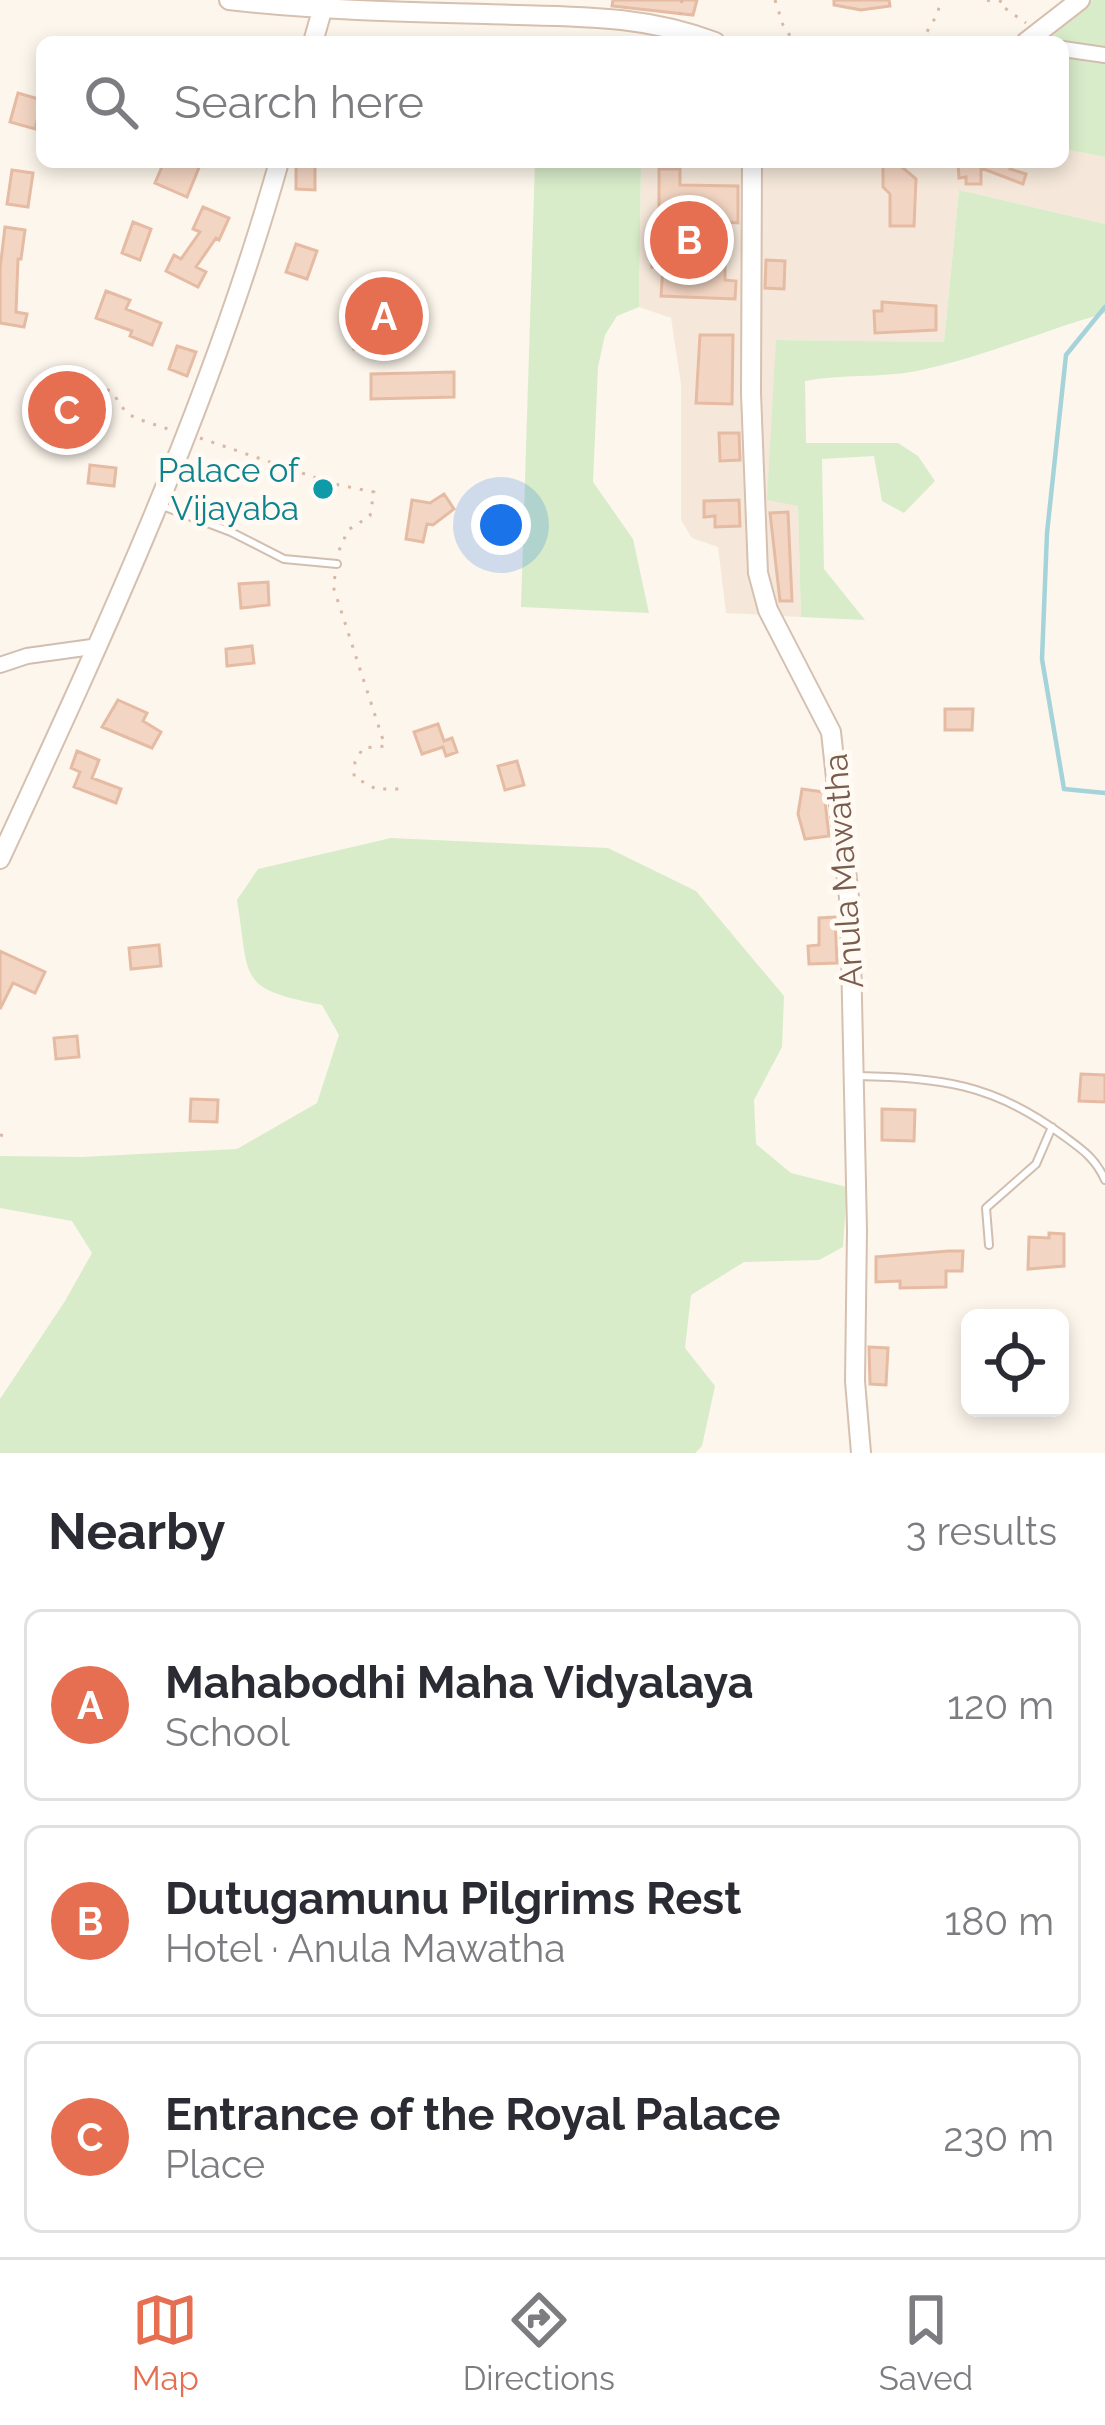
<!DOCTYPE html>
<meta charset="utf-8">
<style>
body{margin:0;font-family:Raleway,sans-serif;background:#f7f7f7;color:#2b2b33}
.controls{position:absolute;right:36px;bottom:36px;display:grid;overflow:hidden;border-radius:18px;box-shadow:0 6px 18px #0003}
.controls button{width:108px;height:108px;display:grid;place-items:center;padding:0;border:0;border-bottom:3px solid #e1e1e2;background:#fff;color:#2b2b33;font:60px sans-serif}
.you{position:absolute;left:501px;top:525px;width:42px;height:42px;margin:-30px;border:9px solid #fff;border-radius:50%;background:#1a73e8;box-shadow:0 0 0 18px #1a73e833}
.badge{display:grid;place-items:center;width:78px;height:78px;border-radius:50%;background:#e76f51;color:#fff;font-size:39px;font-weight:700}
.pin{position:absolute;translate:-50% -50%;border:6px solid #fff;box-shadow:0 3px 12px #0006}
.list{margin:0;padding:0;list-style:none}
h2{display:flex;justify-content:space-between;align-items:center;height:156px;margin:0;padding:0 48px;font-size:51px}
h2 small{font-size:39px;font-weight:400;color:#7c7c81}
.list li{display:grid;grid-template-columns:78px 1fr auto;gap:36px;align-items:center;box-sizing:border-box;height:192px;margin:0 24px 24px;padding:0 24px;border:3px solid #e1e1e2;border-radius:18px}
.list b{display:block;font-size:45px;white-space:nowrap}
.list p{margin:0;font-size:39px;white-space:nowrap;color:#7c7c81}
.list em{font-size:39px;font-style:normal;color:#7c7c81}
.icon{flex:none;width:66px;height:66px;fill:none;stroke:currentColor;stroke-width:2;stroke-linecap:round;stroke-linejoin:round}
.map{position:relative;flex:none;width:1105px;height:1453px;overflow:hidden}
.search{position:absolute;background:#fff;box-shadow:0 6px 18px #0003;left:36px;right:36px;top:36px;height:132px;display:flex;align-items:center;gap:30px;box-sizing:border-box;padding:0 42px;border-radius:18px;color:#7c7c81;font-size:45px}
.sheet{height:804px;background:#fff}
nav{display:flex;justify-content:space-around;align-items:center;box-sizing:border-box;height:168px;border-top:3px solid #e1e1e2;background:#fff;font-size:33px;color:#7c7c81}
nav a{display:grid;justify-items:center;gap:6px}
nav .on{color:#e76f51}
.map>svg:first-child{display:block}
.residential{fill:#f5e8da}
.green{fill:#d8ecc9}
.lines{fill:none;stroke-linecap:round;stroke-linejoin:round}
.stream{stroke:#a5d3da;stroke-width:4.5}
.building{fill:#f3d5c3;stroke:#e6bba3;stroke-width:3;fill-rule:evenodd}
.lane-casing{stroke:#d1beb0;stroke-width:10}
.street-casing{stroke:#d1beb0;stroke-width:18}
.secondary-casing{stroke:#d6c0b0;stroke-width:22}
.path{stroke:#d9b8a5;stroke-width:3;stroke-dasharray:3 9;stroke-linecap:butt}
.lane{stroke:#fff;stroke-width:6}
.street{stroke:#fff;stroke-width:14}
.secondary{stroke:#fff;stroke-width:18}
.culture-dot{fill:#0f9aa8;stroke:#fffaf3;stroke-width:4.5}
.labels{text-anchor:middle;stroke-width:10;stroke-linejoin:round;paint-order:stroke}
.culture-label{font-size:33px;fill:#0d838f;stroke:#fffaf3;text-anchor:end}
.street-label{font-size:33px;fill:#7a5c4d;stroke:#fffaf3}
</style>
<div class="map">
<svg width="1105" height="1453" viewBox="0 0 1105 1453">
<rect width="100%" height="100%" fill="#fdf6ec"/>
<path class="residential" d="M1063,149L1105,157V224L959,190L944,342L776,340L798,506L801,617L726,613L718,547L692,538L681,520V384L671,318L639,307L641,162H1063Z"/>
<path class="green" d="M1092,0H1105V157L1063,149V42H1046Z
M535,162H641L639,307L617,316L605,335L598,367L593,482L633,539L649,613L521,607Z
M959,190L1105,224V313C1042,331 981,358 917,371C880,378 842,374 805,381L806,443H898L918,456L935,481L904,513L882,501L874,456L822,459L824,569L865,620L801,617L798,506L767,500L776,340L944,342Z
M391,838L608,848L696,891L784,996L782,1047L754,1100L756,1144L791,1173L847,1187L843,1247L819,1260L744,1262L691,1295L685,1348L715,1386L702,1446L695,1453H0V1399L65,1301L92,1253L72,1221L0,1208V1156L82,1157L237,1149L317,1103L339,1035L322,1005C237,988 250,981 237,900L258,869Z"/>
<g class="lines">
<path class="stream" d="M1105,307L1066,355L1047,533L1042,659L1064,789L1105,793"/>
</g>
<path class="building" d="M613,0H697L693,15L612,6Z
M834,0H889L890,6L861,10L834,5Z
M18,93L42,100L35,129L10,122Z
M164,162L200,165L187,197L155,183Z
M296,162H315V190L296,189Z
M888,162H896L916,179L914,226H890V194L883,187V168Z
M958,162H1013L1010,169L1026,174L1023,184L981,168V184H966V177L959,178Z
M659,169H680V185L738,186V223L725,222V280L736,281L735,299L661,296L663,266L652,267V248L659,247ZM682,235H706L705,279L680,278Z
M12,170L33,173L28,207L7,204Z
M203,207L229,218L219,240L216,238L196,267L206,272L198,287L166,271L174,255L181,259L200,232L193,229Z
M133,222L151,229L140,260L122,253Z
M5,227L25,230L21,259H18L16,312L27,314L24,327L0,323V269Z
M296,244L317,251L307,279L286,272Z
M766,260L785,261L784,289L765,288Z
M106,291L130,300L126,309L161,323L152,345L130,336L132,331L96,318Z
M882,302L936,306V330L875,333L874,311H882Z
M354,307H374V349H354Z
M700,335H733L732,404L696,403Z
M177,346L196,352L187,376L169,369Z
M454,372V397L371,399V374Z
M719,433H739L740,460L720,461Z
M90,465L116,468L114,486L88,483Z
M444,494L454,509L433,525L427,524L423,542L406,539L412,500L430,503Z
M739,500L740,526L715,527V516L704,517V501Z
M788,512L792,601H780L770,513Z
M268,582L269,605L241,608L239,584Z
M252,646L254,663L227,666L226,649Z
M118,700L147,713L143,721L161,732L152,748L102,727Z
M945,709H973L972,730H945Z
M438,724L444,741L452,738L457,752L446,756L443,747L422,754L414,732Z
M77,751L99,760L92,778L121,789L116,803L74,787L80,772L71,768Z
M517,761L524,785L505,790L498,766Z
M802,789L824,792L829,836L805,839L798,814Z
M835,917L837,963L809,964L808,946L819,945V918Z
M159,945L161,966L131,969L129,948Z
M0,951L45,972L35,993L13,983L0,1009Z
M77,1036L79,1057L56,1059L54,1038Z
M1081,1074L1105,1075V1102L1079,1101Z
M191,1099L218,1100L217,1122L190,1121Z
M882,1109L915,1110L914,1141L882,1140Z
M1049,1233L1064,1234V1266L1028,1269L1029,1237L1049,1238Z
M949,1251H963L962,1271H946V1287L900,1288V1281L876,1282V1257Z
M869,1347L888,1348L886,1385L870,1384Z"/>
<g class="lines">
<g class="lane-casing">
<path id="lane" d="M160,505L231,532L284,559L337,564
M857,1076C940,1078 992,1083 1061,1134C1080,1148 1095,1157 1105,1180
M989,1245L986,1208L1036,1164L1052,1127"/>
</g>
<g class="street-casing">
<path id="street" d="M1063,49L1105,55
M0,665L27,656L99,646"/>
</g>
<g class="secondary-casing">
<path id="secondary" d="M229,0C314,10 401,12 487,14C566,17 640,13 715,42
M313,42L325,0
M1026,42L1080,0
M752,162L751,393L758,573L768,610L831,732L850,907L857,1230L855,1381L861,1453
M0,859C105,632 211,403 279,162"/>
</g>
<path class="path" d="M775,0L783,25L794,42
M987,0L997,3
M1001,0L999,4L1026,23
M680,15L682,0
M921,42L938,13L940,0
M74,375L112,392L125,411L135,418L174,431
M200,438L334,484L374,492L370,516L348,530L337,555
M335,576L333,586L385,746L363,748L355,762L354,777L376,789H401
M0,1135L6,1136"/>
<use href="#lane" class="lane"/>
<use href="#street" class="street"/>
<use href="#secondary" class="secondary"/>
</g>
<circle class="culture-dot" cx="323" cy="489" r="12"/>
<g class="labels">
<g class="culture-label">
<text x="299" y="482">Palace of<tspan x="299" dy="38">Vijayaba</tspan></text>
</g>
<g class="street-label">
<text transform="translate(843 871) rotate(-94)" y="12">Anula Mawatha</text>
</g>
</g>
</svg>
<div class="controls">
<button><svg class="icon" aria-label="locate" viewBox="0 0 24 24"><circle cx="12" cy="12" r="6"/><path d="M12 2v4M12 18v4M2 12h4M18 12h4"/></svg></button>
</div>
<div class="you"></div>
<div class="pin badge" style="left:384px;top:316px">A</div>
<div class="pin badge" style="left:689px;top:240px">B</div>
<div class="pin badge" style="left:67px;top:410px">C</div>
<div class="search"><svg class="icon" aria-label="search" viewBox="0 0 24 24"><circle cx="10" cy="10" r="6"/><path d="M15 15l6 6"/></svg>Search here</div>
</div>
<section class="sheet">
<h2>Nearby<small>3 results</small></h2>
<ul class="list">
<li><span class="badge">A</span><div><b>Mahabodhi Maha Vidyalaya</b><p>School</p></div><em>120 m</em></li>
<li><span class="badge">B</span><div><b>Dutugamunu Pilgrims Rest</b><p>Hotel · Anula Mawatha</p></div><em>180 m</em></li>
<li><span class="badge">C</span><div><b>Entrance of the Royal Palace</b><p>Place</p></div><em>230 m</em></li>
</ul>
</section>
<nav>
<a class="on"><svg class="icon" aria-label="map" viewBox="0 0 24 24"><path d="M3 6l6-2 6 2 6-2v14l-6 2-6-2-6 2zM9 4v14M15 6v14"/></svg>Map</a>
<a><svg class="icon" aria-label="directions" viewBox="0 0 24 24"><path d="M12 3l9 9-9 9-9-9zM9 14v-3h6M13 9l2 2-2 2"/></svg>Directions</a>
<a><svg class="icon" aria-label="saved" viewBox="0 0 24 24"><path d="M7 4h10v16l-5-4-5 4z"/></svg>Saved</a>
</nav>
